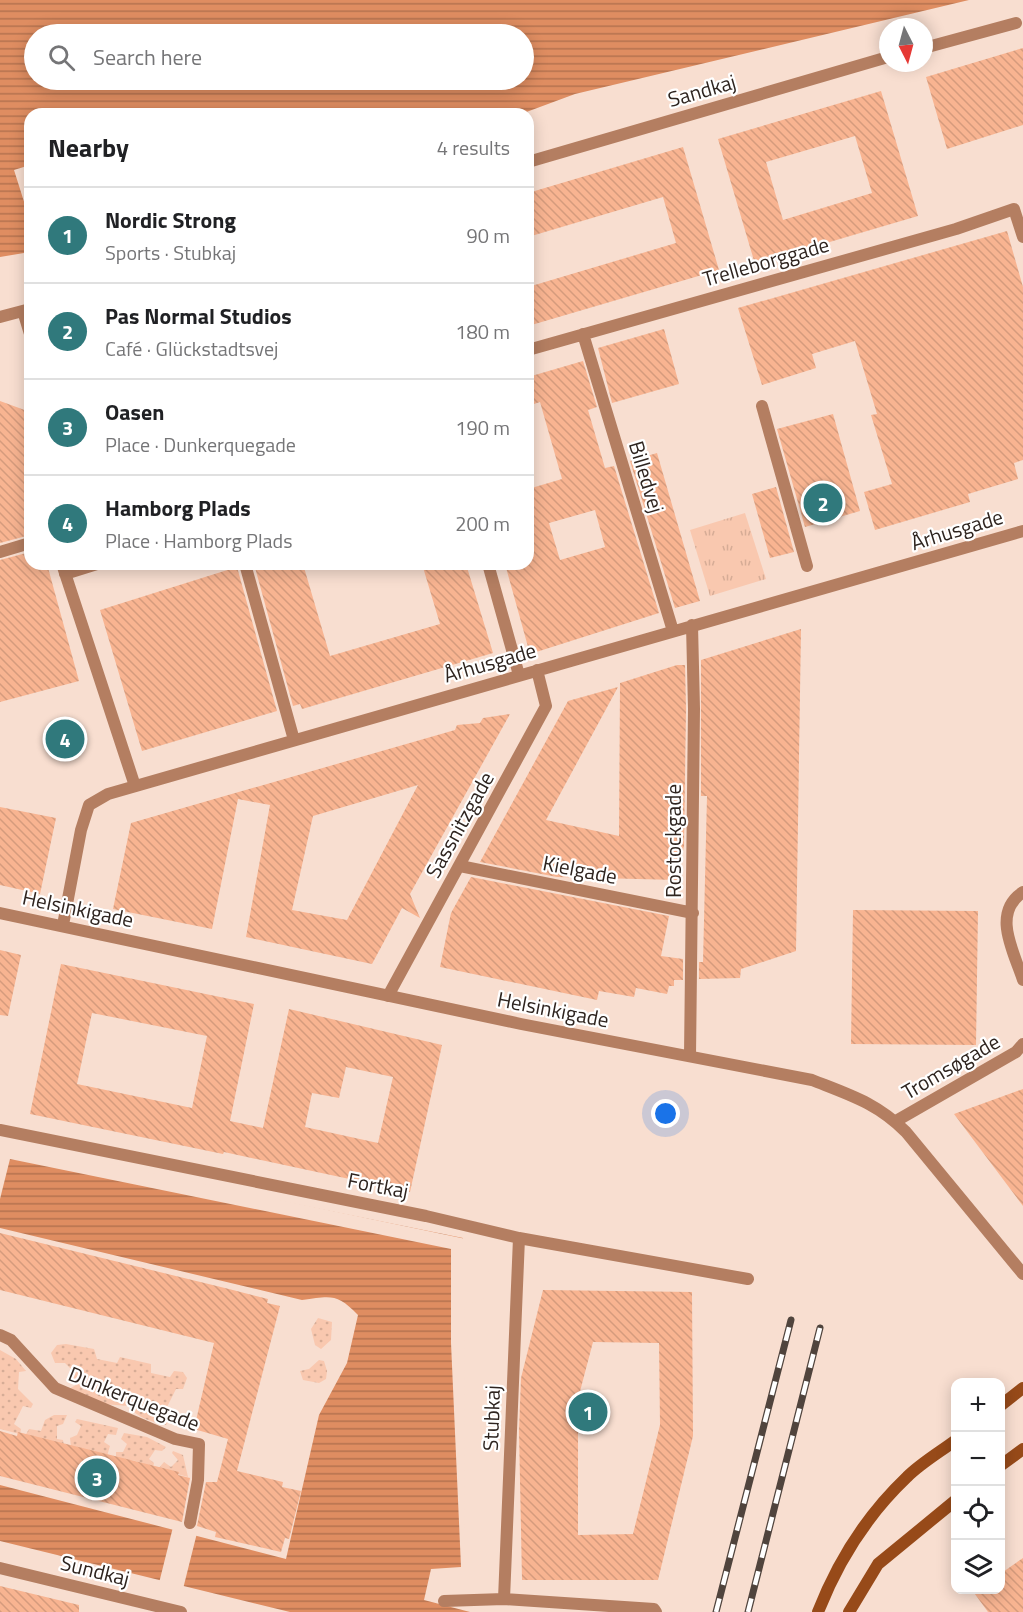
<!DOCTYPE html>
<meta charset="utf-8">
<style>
body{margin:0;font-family:"Titillium Web",sans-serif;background:#f6f6f6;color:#202124}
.controls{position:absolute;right:18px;bottom:18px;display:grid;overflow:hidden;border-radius:12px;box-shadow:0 3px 15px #0003}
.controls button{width:54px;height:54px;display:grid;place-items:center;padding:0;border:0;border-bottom:2px solid #e0e0e0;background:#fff;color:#202124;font:30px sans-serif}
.compass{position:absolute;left:879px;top:18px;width:54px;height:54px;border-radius:50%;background:#fff;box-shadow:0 3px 15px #0003;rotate:174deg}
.you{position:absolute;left:666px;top:1114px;width:21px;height:21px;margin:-15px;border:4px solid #fff;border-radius:50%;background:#1a73e8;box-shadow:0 0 0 9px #1a73e833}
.badge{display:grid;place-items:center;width:39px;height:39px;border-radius:50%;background:#30797c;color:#fff;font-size:20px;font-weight:700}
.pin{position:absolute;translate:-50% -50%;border:3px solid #fff;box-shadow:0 2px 6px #0006}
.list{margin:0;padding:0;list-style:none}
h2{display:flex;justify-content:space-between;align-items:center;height:78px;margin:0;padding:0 24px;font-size:26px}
h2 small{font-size:20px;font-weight:400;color:#757577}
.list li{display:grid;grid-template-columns:39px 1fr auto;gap:18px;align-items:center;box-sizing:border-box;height:96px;padding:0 24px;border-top:2px solid #e0e0e0}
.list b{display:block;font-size:22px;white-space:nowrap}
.list p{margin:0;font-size:20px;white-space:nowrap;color:#757577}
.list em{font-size:20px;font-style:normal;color:#757577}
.icon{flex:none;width:33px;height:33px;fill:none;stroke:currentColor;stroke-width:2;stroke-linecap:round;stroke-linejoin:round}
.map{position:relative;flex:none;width:1023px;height:1612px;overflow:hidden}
.search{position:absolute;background:#fff;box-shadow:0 3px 15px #0003;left:24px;top:24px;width:510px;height:66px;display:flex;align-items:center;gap:15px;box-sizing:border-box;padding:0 21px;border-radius:33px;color:#757577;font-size:22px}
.panel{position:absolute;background:#fff;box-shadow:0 3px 15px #0003;left:24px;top:108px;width:510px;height:462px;border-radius:18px}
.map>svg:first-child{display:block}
.grass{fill:url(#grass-dots)}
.park{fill:url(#park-tufts)}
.water{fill:url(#water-rules);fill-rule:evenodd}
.pier{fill:#f8ded0}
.building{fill:url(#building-back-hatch);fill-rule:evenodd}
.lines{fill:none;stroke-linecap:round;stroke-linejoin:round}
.street{stroke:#b47e61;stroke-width:12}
.secondary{stroke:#974a19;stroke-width:12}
.rail-casing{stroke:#50443d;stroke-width:7}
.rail{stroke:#fff;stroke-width:4.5;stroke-dasharray:14;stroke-linecap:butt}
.labels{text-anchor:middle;stroke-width:4.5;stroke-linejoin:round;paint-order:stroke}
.street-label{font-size:21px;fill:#2e241f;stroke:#fff}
</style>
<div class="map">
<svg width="1023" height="1612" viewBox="0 0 1023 1612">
<defs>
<pattern id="grass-dots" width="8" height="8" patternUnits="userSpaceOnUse" patternTransform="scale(1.5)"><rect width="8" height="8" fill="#f9c8af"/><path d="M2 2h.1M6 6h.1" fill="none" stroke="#d6ac96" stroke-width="1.8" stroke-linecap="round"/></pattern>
<pattern id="park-tufts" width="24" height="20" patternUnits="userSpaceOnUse" patternTransform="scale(1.5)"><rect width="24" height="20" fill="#f9c8af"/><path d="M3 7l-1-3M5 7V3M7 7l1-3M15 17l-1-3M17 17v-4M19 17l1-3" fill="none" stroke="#d6ac96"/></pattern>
<pattern id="water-rules" width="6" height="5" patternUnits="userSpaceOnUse" patternTransform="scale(1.5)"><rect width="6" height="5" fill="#df8d61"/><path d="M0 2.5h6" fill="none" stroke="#b5734f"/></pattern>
<pattern id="building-back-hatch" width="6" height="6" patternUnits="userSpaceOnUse" patternTransform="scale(1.5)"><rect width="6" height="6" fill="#f8b491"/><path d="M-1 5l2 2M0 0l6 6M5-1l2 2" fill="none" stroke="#d59b7d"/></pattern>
</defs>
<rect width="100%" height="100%" fill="#f8ded0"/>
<path class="grass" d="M318,1318L332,1322L331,1340L321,1349L315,1345L311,1329Z
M66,1344L94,1349L97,1359L117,1363L120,1357L151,1364V1373L170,1377L174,1371L183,1372L187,1378L183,1389H176L165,1411L172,1417L166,1425C154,1422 136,1418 129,1406L102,1404L69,1389L76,1385L73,1381V1371L65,1363H55L51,1353L57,1345Z
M0,1350L16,1359L26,1371L19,1372L18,1389L33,1404L31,1408L23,1406L14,1424L21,1429L20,1434L0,1429Z
M319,1360L324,1361L327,1371L326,1379L319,1383L303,1380L300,1371L309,1369Z
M54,1415H67L63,1424L57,1426V1439L63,1440L64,1446L25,1436L29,1429L41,1431L45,1420Z
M77,1419L118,1428L116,1435L108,1434L104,1442L110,1446L107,1456L71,1447L70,1438L77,1435L81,1426L75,1422Z
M124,1433L147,1437L166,1447L162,1451L155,1450L149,1459L154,1463L153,1467L136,1461L116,1458V1452H123L127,1444L121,1439Z
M173,1451L183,1455L188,1477L158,1469L164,1462L171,1467L178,1460L172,1453Z"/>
<path class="park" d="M745,513L766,579L710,596L690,530Z"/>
<path class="water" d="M0,0H969L575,94L521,114H30V252L0,257ZM34,34H524V80H34Z
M0,1144L463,1238L461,1567L431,1569L424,1600L470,1612H290L0,1541V1485L286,1559L319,1415L347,1363L358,1315C337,1293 331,1296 302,1300L0,1228Z"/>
<path class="pier" d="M30,165V207L26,208L14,170Z
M0,1141L466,1239V1270L474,1266L483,1267L489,1272L493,1281L490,1291L483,1299L474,1303L465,1302L464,1567H461L451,1343V1249L10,1159L0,1199Z
M173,1527L197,1533L183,1589L159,1583Z"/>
<path class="building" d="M1023,48V125L947,149L926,77Z
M881,91L918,216L755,264L718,139ZM855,136L872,193L783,220L766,162Z
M683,147L719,270L528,326V287L676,243L663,197L528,237V193Z
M1007,231L1023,287V460L1014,463L1018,479L968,494L970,502L875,530L864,492L892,484L871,415L877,414L855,341L812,354L816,368L762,385L738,308Z
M664,329L679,384L612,403L598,348Z
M583,361L597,407L588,410L605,468L614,466L659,613L530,654L505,564H528V489L562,479L540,402L528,406V377ZM595,510L605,547L560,560L549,523Z
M0,401L30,412V535L0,543Z
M833,414L860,511L805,527L777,429Z
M657,453L700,601L675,608L630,461Z
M776,487L794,552L770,558L752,494Z
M30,552V564H47L79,681L0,702V560Z
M254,564H303L330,656L440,624L422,564H466L493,653L302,709L300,704L293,706Z
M237,567L277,711L142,751L100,610Z
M801,629L796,951L741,969L740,978L699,979V962H703L707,796H701V660Z
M677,665H685L686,709L684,846L677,880L557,877L480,862L568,701L618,687L546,820L619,836L620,683Z
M510,714L410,894L420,918L402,908L372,964L246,937L270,805L238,799L212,929L113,909L131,823L455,730L457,725L480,723L483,718ZM418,785L347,920L292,910L313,816Z
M0,807L56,818L40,894L0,885Z
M471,877L669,916L661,956L683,959V980H674V986H669L667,994L636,988L634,997L599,991L597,1000L440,967L451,913Z
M853,910L978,911L976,1045L851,1044Z
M0,950L21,955L8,1016L0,1015Z
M61,964L254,1004L230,1121L263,1128L289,1009L442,1045L410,1192L224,1152L223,1154L30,1114ZM92,1013L207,1036L192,1108L77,1084ZM346,1067L393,1077L378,1143L305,1127L312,1093L339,1098Z
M1023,1089V1206L954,1114Z
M0,1233L229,1289L268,1299L267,1303L280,1306L237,1471L283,1482L282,1487L301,1491L289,1539L285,1538L281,1552L215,1537L216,1532L197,1526L206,1482H217L228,1439L194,1429L214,1343L0,1290Z
M543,1290L692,1292L693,1436L658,1580H522L519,1431L521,1378ZM593,1342L659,1343L660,1425L633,1534L578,1535V1399Z
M0,1431L17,1436L18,1432L179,1472L178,1475L190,1478L182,1522L0,1476Z
M1023,1558V1612H988L972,1590H1000V1574Z
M0,1586L79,1605V1612H0Z"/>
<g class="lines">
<path class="street" d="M924,48L1016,23
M528,162L888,57
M23,311L30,334
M0,317L30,309
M583,334L673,631
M528,350L956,229L1014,209L1023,237
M762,406L807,566
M0,552L30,543
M62,564L135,786
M245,564L294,740
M488,564L519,675
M65,574L97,564
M460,866L693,913
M1023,892C991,913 1014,952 1023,980
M0,913L521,1024L812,1080C850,1095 877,1103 906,1132L1023,1274
M63,925L81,830L89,805L108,794L1023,531
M388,996L546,706L537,670
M690,1056L694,709L692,625
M896,1121L1016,1052L1023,1044
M0,1130L426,1216L519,1238L748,1279
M0,1335L11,1340L55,1388L175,1439L199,1444L198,1480L190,1523
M0,1568L181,1612
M504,1599L519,1238
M444,1601L504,1599L654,1609L656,1612"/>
<path class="secondary" d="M1000,1406L1023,1388
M1000,1466L1023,1449
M818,1612C838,1561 867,1515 907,1477C921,1463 940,1452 956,1440
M849,1612L878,1564L956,1500"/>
<g class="rail-casing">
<path id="rail" d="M716,1612L791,1320
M748,1612L820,1328"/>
</g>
<use href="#rail" class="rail"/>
</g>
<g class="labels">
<g class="street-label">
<text transform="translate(702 91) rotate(-16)" y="7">Sandkaj</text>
<text transform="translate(766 262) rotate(-16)" y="7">Trelleborggade</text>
<text transform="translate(646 477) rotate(73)" y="7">Billedvej</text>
<text transform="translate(957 530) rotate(-17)" y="7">Århusgade</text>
<text transform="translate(490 663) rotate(-16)" y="7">Århusgade</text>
<text transform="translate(460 825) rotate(-61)" y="7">Sassnitzgade</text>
<text transform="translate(674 841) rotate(-90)" y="7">Rostockgade</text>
<text transform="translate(580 870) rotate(11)" y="7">Kielgade</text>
<text transform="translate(78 909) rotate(12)" y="7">Helsinkigade</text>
<text transform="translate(553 1010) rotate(11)" y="7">Helsinkigade</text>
<text transform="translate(951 1067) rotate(-30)" y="7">Tromsøgade</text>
<text transform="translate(378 1186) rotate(11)" y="7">Fortkaj</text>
<text transform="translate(134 1399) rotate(22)" y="7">Dunkerquegade</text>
<text transform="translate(492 1418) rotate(-88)" y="7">Stubkaj</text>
<text transform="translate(95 1571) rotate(14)" y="7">Sundkaj</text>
</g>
</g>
</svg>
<div class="controls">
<button>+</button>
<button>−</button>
<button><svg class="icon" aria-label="locate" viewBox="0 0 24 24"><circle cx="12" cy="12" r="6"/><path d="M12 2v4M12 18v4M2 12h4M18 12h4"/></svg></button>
<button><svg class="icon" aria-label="layers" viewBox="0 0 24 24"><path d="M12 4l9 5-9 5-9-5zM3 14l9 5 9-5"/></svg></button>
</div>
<svg class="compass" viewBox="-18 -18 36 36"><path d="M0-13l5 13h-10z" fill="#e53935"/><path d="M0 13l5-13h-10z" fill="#757577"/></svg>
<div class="you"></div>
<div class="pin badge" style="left:588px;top:1412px">1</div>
<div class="pin badge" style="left:823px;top:503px">2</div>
<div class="pin badge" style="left:97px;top:1478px">3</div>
<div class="pin badge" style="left:65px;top:739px">4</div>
<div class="search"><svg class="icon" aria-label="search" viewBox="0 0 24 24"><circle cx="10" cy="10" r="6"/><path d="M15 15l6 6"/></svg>Search here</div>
<section class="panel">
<h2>Nearby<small>4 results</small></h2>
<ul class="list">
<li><span class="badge">1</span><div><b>Nordic Strong</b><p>Sports · Stubkaj</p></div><em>90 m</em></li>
<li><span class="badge">2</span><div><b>Pas Normal Studios</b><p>Café · Glückstadtsvej</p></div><em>180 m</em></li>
<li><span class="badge">3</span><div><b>Oasen</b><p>Place · Dunkerquegade</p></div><em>190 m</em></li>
<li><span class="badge">4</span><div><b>Hamborg Plads</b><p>Place · Hamborg Plads</p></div><em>200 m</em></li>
</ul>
</section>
</div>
